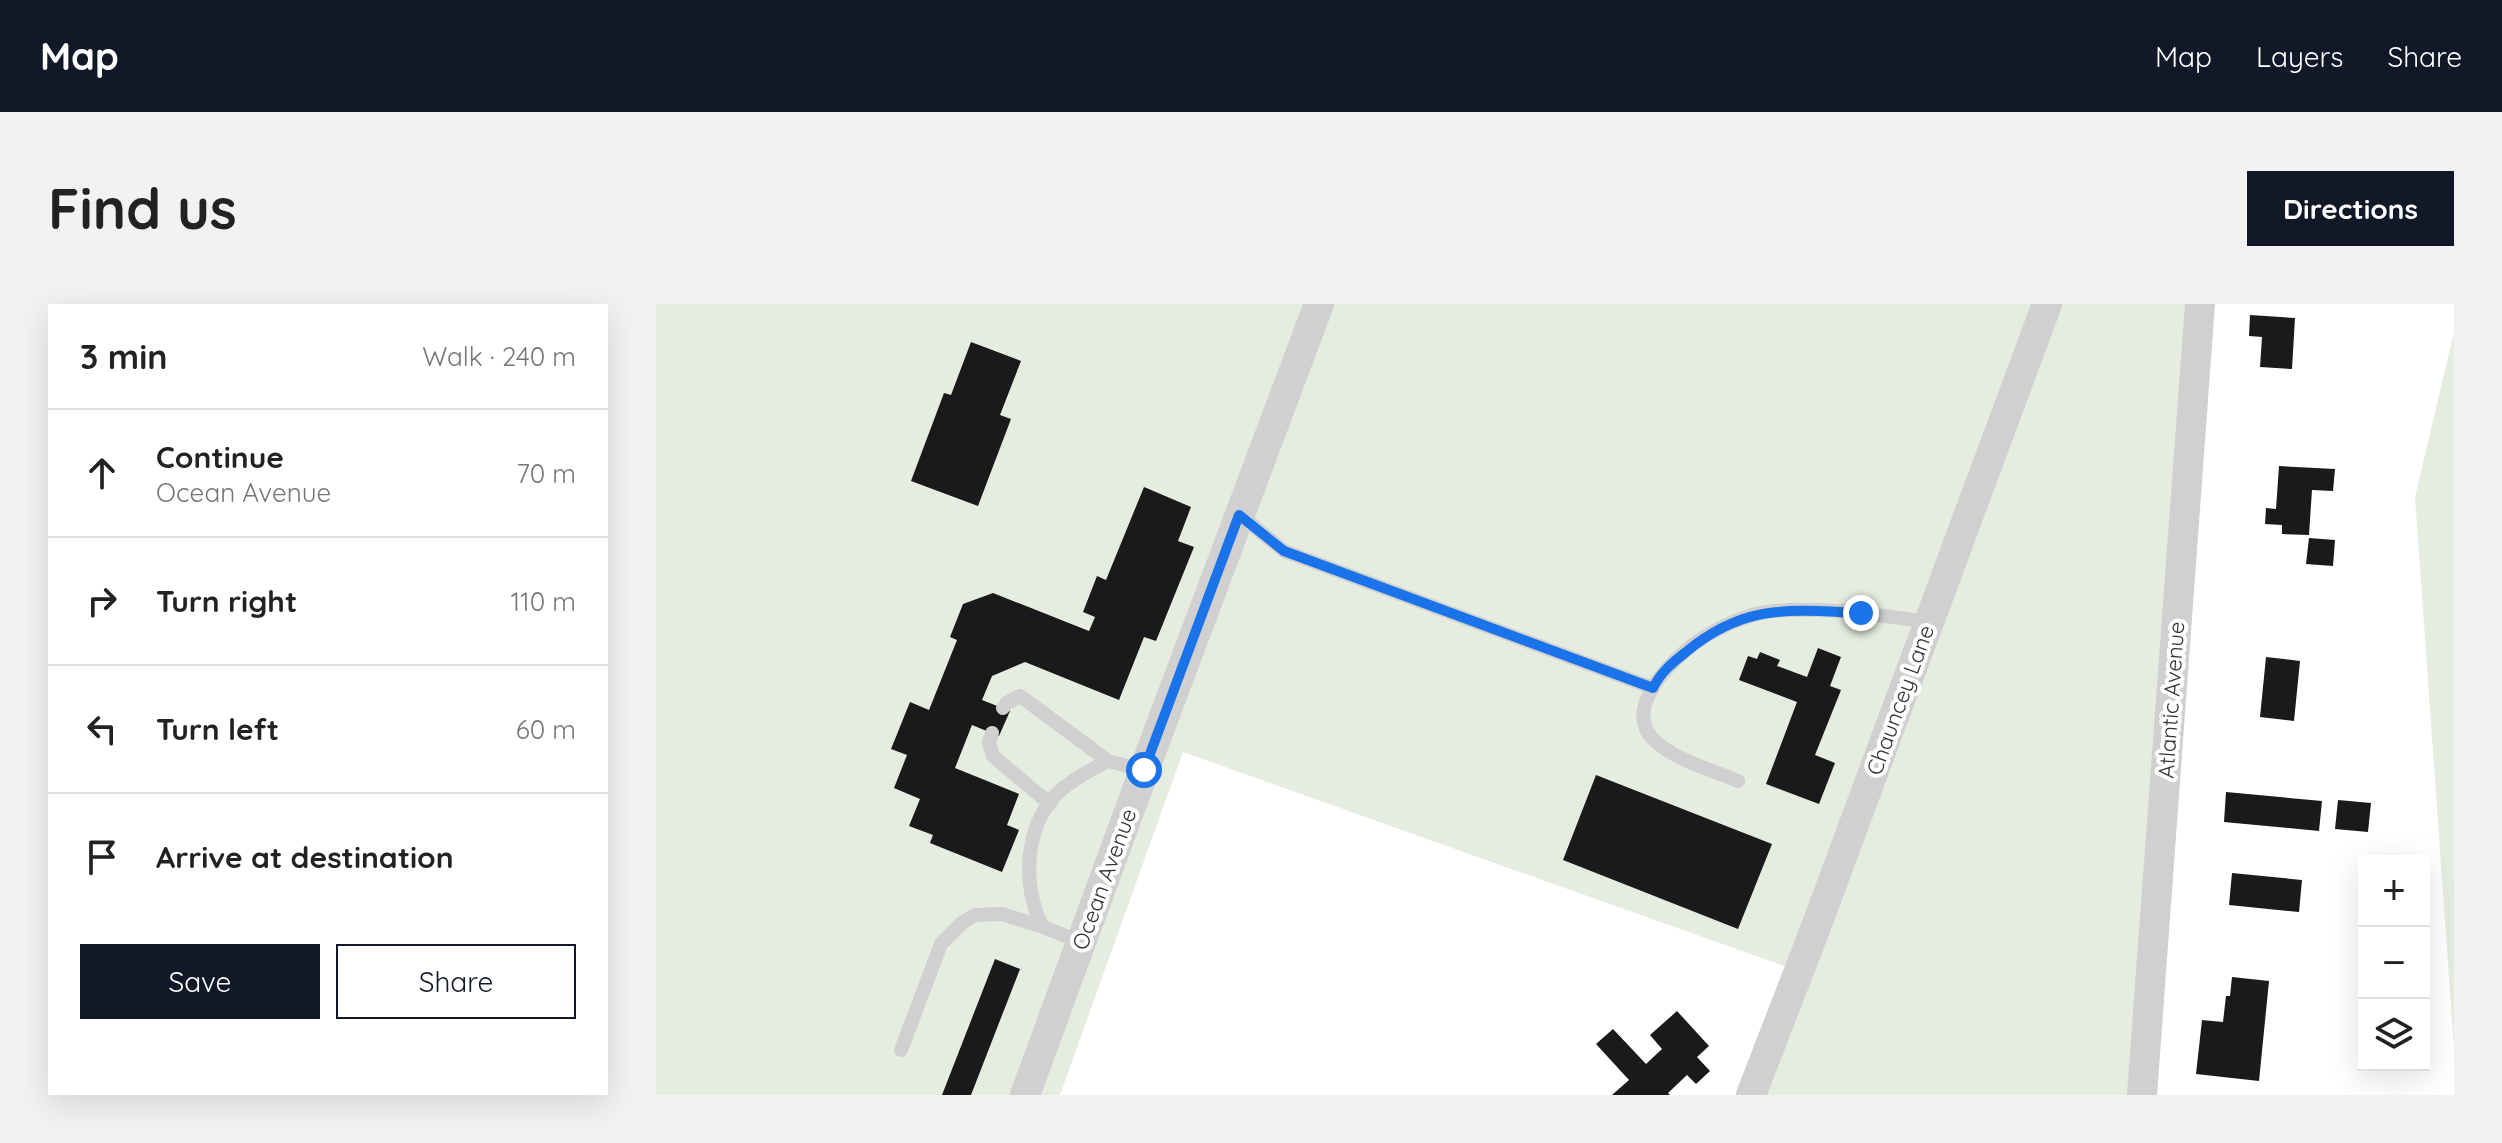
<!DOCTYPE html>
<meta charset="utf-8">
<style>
body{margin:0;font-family:Quicksand,sans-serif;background:#f2f2f2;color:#222}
.controls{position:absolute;right:24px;bottom:24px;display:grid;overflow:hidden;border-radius:0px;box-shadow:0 8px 32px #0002}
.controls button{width:72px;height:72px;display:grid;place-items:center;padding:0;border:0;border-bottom:2px solid #e0e0e0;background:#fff;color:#222;font:40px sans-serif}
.stop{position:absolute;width:24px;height:24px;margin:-18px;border:6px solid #1a73e8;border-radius:50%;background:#fff}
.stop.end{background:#1a73e8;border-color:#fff;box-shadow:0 2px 8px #0008}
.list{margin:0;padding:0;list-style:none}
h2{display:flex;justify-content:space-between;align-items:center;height:104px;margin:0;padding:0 32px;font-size:34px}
h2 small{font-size:26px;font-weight:400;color:#767676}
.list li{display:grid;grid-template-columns:52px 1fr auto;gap:24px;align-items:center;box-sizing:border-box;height:128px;padding:0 32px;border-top:2px solid #e0e0e0}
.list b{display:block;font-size:30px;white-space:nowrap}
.list p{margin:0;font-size:26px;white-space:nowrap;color:#767676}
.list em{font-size:26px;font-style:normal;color:#767676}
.actions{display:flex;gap:16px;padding:24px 32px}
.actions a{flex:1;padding:18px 0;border:2px solid #111827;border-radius:0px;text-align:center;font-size:28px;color:#111827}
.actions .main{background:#111827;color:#fff}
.icon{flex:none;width:44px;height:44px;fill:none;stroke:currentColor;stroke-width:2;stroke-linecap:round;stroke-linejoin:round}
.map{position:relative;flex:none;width:1798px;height:791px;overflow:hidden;border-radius:0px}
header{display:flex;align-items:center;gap:48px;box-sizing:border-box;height:112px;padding:0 40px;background:#111827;color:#fff}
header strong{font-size:38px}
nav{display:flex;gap:44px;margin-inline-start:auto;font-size:28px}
.intro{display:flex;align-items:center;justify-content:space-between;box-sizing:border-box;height:192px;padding:0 48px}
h1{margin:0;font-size:56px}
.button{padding:20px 36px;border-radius:0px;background:#111827;color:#fff;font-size:28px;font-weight:700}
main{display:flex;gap:48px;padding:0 48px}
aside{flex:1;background:#fff;border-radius:0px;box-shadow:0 8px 32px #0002}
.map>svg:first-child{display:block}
.green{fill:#e6ecdf}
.building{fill:#1a1a1a}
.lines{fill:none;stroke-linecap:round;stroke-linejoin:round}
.lane{stroke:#d0d0d0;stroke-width:14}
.street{stroke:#d0d0d0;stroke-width:30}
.route{stroke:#1a73e8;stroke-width:10}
.labels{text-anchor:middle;stroke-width:8;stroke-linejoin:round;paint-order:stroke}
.street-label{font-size:22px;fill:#333;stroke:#fff}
</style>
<header>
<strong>Map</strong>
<nav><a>Map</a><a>Layers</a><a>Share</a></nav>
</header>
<div class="intro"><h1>Find us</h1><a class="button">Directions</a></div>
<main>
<aside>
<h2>3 min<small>Walk · 240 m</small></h2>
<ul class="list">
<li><svg class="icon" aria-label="ahead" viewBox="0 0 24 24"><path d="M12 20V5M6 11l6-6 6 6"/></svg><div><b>Continue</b><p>Ocean Avenue</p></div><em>70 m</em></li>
<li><svg class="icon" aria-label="right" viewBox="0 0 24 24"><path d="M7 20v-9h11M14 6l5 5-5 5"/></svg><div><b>Turn right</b></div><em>110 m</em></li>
<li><svg class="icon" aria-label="left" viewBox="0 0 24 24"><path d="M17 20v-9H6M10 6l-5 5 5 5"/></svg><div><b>Turn left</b></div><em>60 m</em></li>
<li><svg class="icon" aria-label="arrive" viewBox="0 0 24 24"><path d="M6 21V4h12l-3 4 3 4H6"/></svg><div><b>Arrive at destination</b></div></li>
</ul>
<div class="actions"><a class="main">Save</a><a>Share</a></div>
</aside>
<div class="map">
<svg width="1798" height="791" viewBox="0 0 1798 791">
<rect width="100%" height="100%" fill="#fff"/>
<path class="green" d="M0,0H1530L1476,791H1098L1142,667L527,448L404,791H0Z
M1798,28V745L1759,193Z"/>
<path class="building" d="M1594,11L1639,14L1636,65L1604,63L1606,33L1593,32Z
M315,38L365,57L344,111L355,115L322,202L255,177L288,89L295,91Z
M1623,162L1679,165L1677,187L1656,186L1653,231L1626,230V221L1609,220L1610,204L1620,205Z
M488,183L535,203L522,237L538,243L500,337L488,333L463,396L369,358L336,372L326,396L354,407L343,432L316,421L299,464L363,490L351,521L363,526L346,568L274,539L277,531L253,522L264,495L238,484L251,451L235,445L254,398L273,406L301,336L294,333L307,300L337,289L433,327L439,313L427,308L441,272L450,276Z
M1653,234L1679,236L1677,262L1650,260Z
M1162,344L1185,353L1174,382L1185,386L1159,451L1179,459L1163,500L1110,480L1141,398L1083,376L1092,352L1101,355L1104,348L1124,356L1121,362L1151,373Z
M1610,353L1644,357L1638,417L1604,413Z
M940,471L1116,540L1082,625L907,556Z
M1570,488L1666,497L1663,527L1568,518Z
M1682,496L1715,499L1712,528L1679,525Z
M1576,569L1646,576L1643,608L1573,601Z
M339,655L364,665L315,791H286Z
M1576,673L1613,677L1603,777L1540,770L1546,716L1567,718L1570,692H1574Z
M1021,707L1053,742L1041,753L1054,767L1040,780L1031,771L1012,789L1014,791H956L973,776L940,740L957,725L990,760L1006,745L994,731Z"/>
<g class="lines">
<path class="lane" d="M584,211L628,247L997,384
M347,404L351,399L364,392L452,457L488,466
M336,429L333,438L337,452L394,500
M1082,477C1054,465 1017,456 996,434C965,400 1025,346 1053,330C1069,321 1092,311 1110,308C1163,301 1220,311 1273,318
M387,623C365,583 368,519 405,486C419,474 436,465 452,457
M245,746L285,640L307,618L319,611L346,610L387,623L425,638"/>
<path class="street" d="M369,791L496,445L663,0
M1095,791L1158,628L1391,0
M1486,791L1544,0"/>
</g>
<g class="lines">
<path class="route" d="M488,466L583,211L628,247L997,384C1005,368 1016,359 1030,348C1089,299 1134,306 1205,309"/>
</g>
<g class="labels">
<g class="street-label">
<text transform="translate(1244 396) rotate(-70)" y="8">Chauncey Lane</text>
<text transform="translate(1515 396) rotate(-86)" y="8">Atlantic Avenue</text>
<text transform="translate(448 575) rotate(-70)" y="8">Ocean Avenue</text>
</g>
</g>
</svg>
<div class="controls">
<button>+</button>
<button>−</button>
<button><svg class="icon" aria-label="layers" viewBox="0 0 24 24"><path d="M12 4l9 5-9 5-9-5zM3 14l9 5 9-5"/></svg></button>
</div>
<div class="stop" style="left:488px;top:466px"></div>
<div class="stop end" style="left:1205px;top:309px"></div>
</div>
</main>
